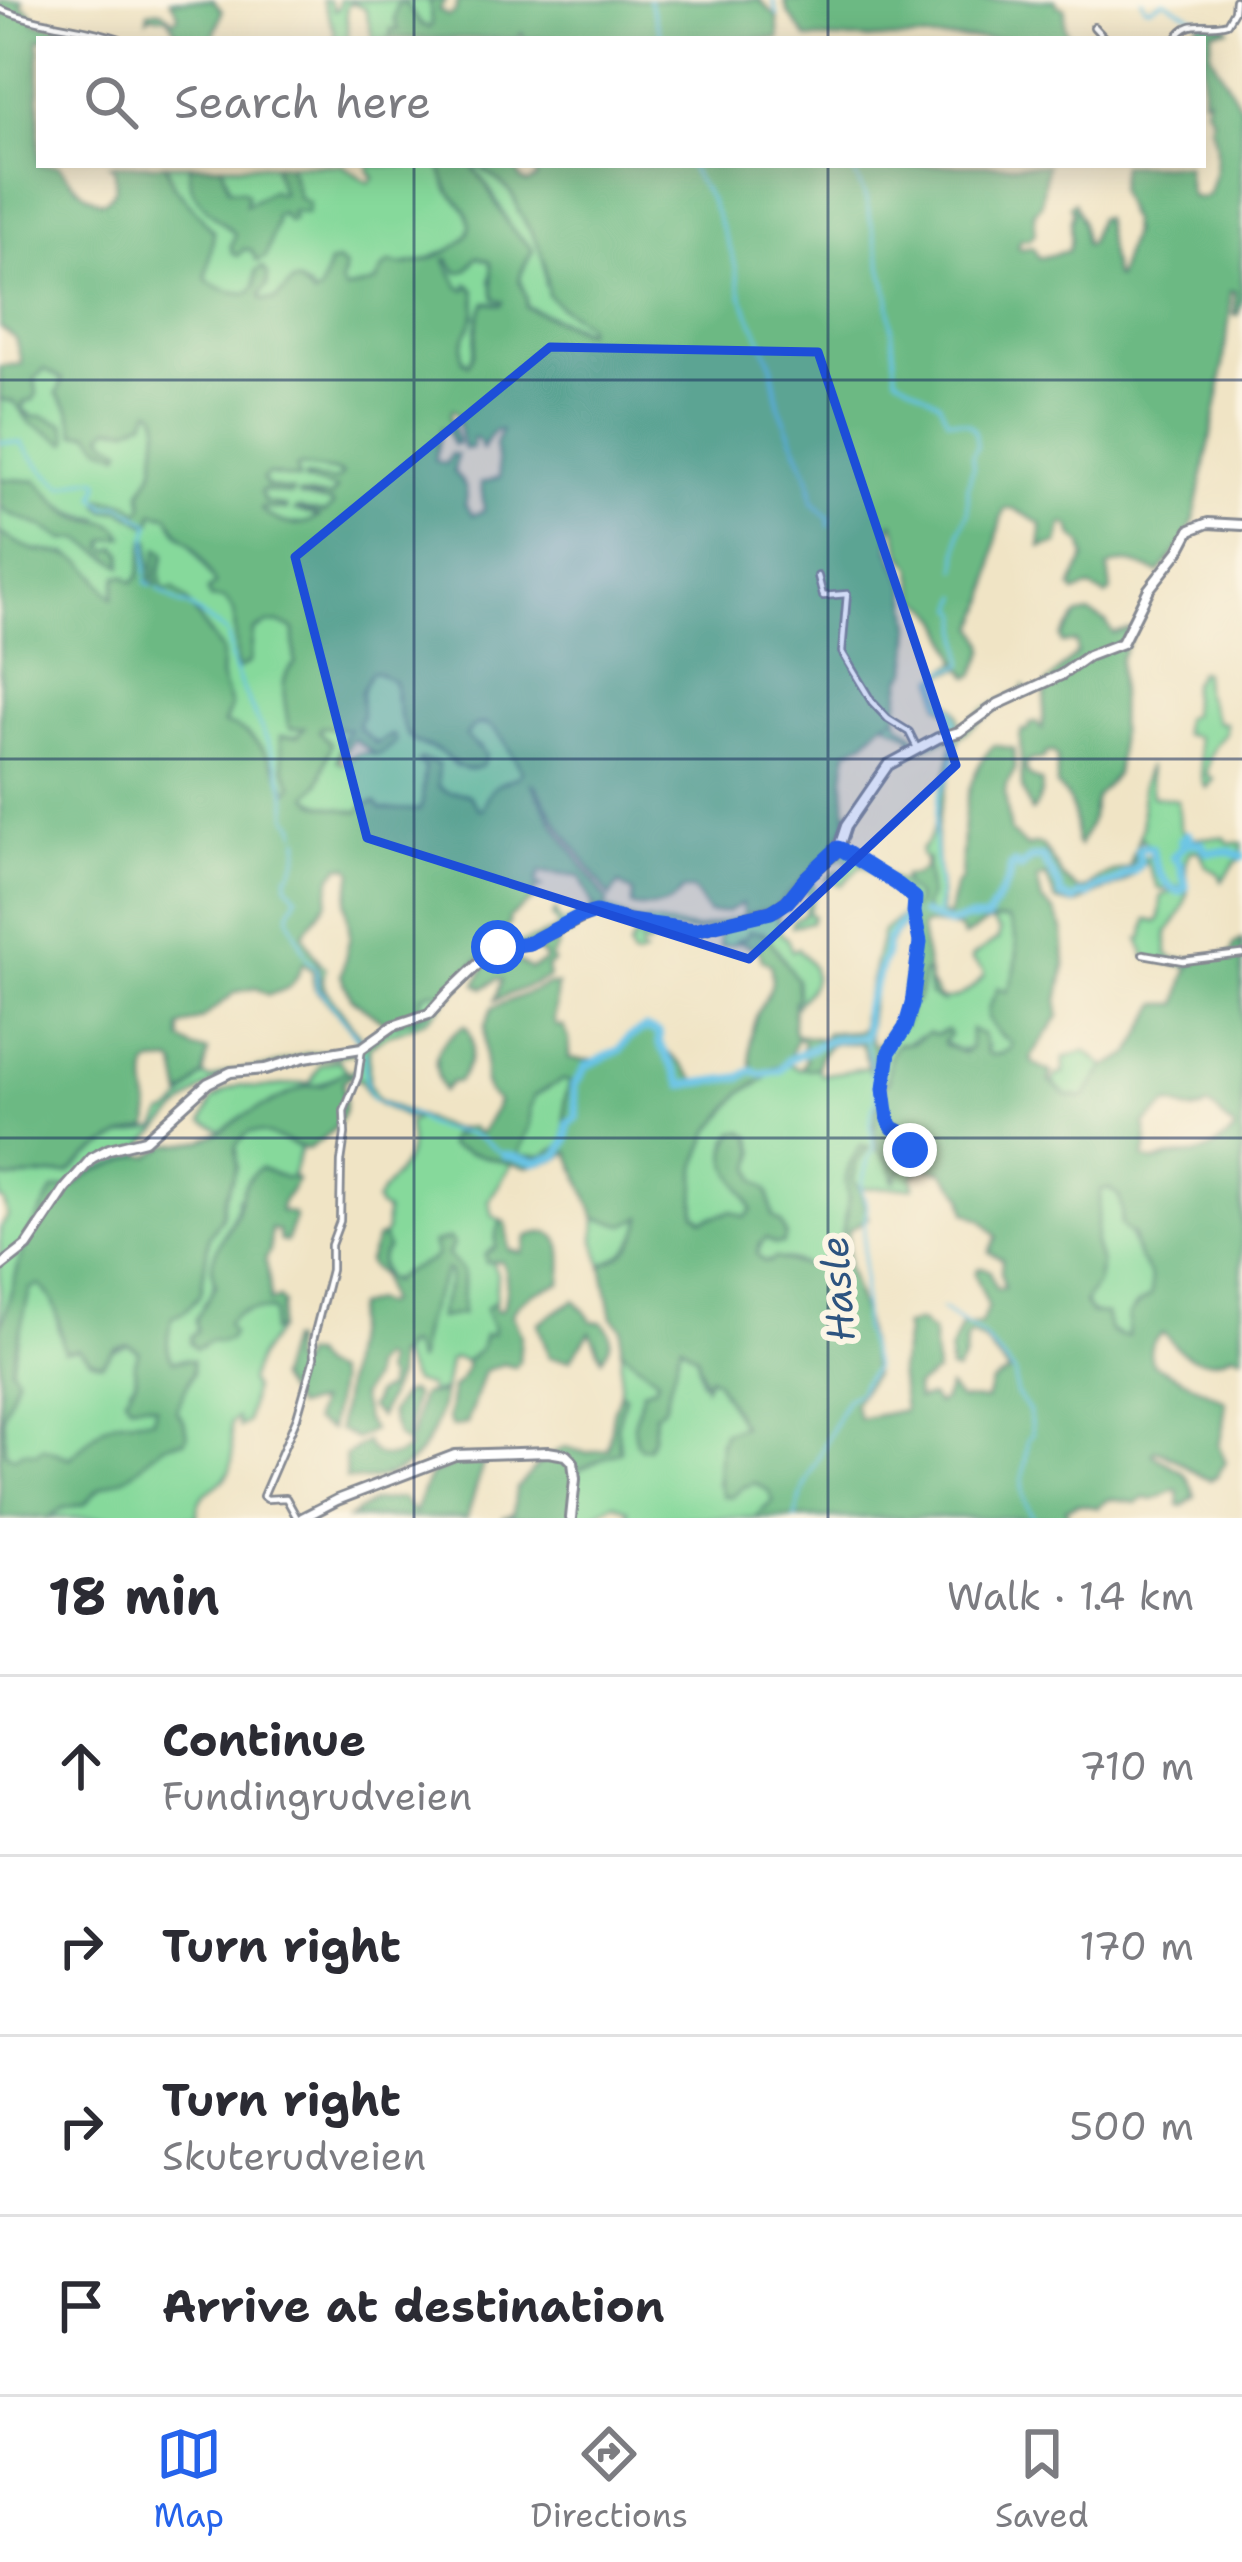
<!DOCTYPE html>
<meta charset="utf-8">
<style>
body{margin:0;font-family:"Shantell Sans",sans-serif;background:#f7f7f7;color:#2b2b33}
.stop{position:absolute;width:36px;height:36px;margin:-27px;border:9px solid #2563eb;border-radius:50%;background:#fff}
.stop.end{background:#2563eb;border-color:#fff;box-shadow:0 3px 12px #0008}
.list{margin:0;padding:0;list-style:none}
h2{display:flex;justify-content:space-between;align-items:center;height:156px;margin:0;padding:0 48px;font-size:51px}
h2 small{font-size:39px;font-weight:400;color:#7c7c81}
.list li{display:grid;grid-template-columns:78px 1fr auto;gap:36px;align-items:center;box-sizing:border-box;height:180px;padding:0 48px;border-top:3px solid #e1e1e2}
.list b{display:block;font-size:45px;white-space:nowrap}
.list p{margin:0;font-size:39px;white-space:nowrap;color:#7c7c81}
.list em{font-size:39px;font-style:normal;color:#7c7c81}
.icon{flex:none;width:66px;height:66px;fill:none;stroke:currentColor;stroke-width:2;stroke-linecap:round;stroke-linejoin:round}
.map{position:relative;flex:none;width:1242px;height:1518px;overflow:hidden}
.search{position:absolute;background:#fff;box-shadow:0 6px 30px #0003;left:36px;right:36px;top:36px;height:132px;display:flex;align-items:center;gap:30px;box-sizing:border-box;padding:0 42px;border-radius:0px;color:#7c7c81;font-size:45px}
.sheet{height:876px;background:#fff}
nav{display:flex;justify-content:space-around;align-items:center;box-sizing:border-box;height:168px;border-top:3px solid #e1e1e2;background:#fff;font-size:33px;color:#7c7c81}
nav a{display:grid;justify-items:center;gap:6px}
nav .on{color:#2563eb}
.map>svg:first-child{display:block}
.green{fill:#86d99b;stroke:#50847c;stroke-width:3}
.forest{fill:#6cb983;stroke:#447470;stroke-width:3;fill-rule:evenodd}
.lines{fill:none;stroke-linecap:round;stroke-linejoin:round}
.stream{stroke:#68c3e6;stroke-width:3}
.river{stroke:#68c3e6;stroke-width:8}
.minor-casing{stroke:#868a92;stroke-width:10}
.tertiary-casing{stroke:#868a92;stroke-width:14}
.minor{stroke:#fff;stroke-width:4.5}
.tertiary{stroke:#fff;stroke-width:8}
.route{stroke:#2563eb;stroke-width:15}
.marked{fill:#1d4ed8;fill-opacity:0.2;stroke:#1d4ed8;stroke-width:9;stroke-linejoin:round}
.grid{fill:none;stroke:#1b2f5e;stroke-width:3;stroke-opacity:0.55}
.labels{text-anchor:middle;stroke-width:12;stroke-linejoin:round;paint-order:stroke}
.water-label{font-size:39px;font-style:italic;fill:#2e5480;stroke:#fcf5e5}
</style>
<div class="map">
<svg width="1242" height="1518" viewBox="0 0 1242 1518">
<rect width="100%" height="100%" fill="#fcf5e5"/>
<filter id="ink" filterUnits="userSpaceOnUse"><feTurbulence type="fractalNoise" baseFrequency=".00833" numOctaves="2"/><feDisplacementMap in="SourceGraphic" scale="24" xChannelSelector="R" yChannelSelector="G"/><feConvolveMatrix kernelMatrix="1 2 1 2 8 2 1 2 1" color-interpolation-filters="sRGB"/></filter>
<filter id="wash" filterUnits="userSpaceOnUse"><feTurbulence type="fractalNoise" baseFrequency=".004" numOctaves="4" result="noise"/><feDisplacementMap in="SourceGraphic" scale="48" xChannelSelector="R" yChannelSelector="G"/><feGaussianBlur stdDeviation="2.7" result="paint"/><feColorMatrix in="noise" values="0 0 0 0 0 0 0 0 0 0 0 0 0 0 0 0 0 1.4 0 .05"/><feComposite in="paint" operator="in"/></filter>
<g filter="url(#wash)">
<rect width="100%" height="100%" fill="#f0e4c5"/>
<path class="green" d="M322,0H329L334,11L339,8V0H430L432,25L429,28L419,23L406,5L398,31L391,30L390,39H373L365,8L351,2L346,7L348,39H333L335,32Z
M166,165H191L189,168L217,218L235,234L231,246L251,250L275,215L291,213L303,202L299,198L289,165H342L369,183L374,178L369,171V165H439L451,193L464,203L472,228L470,236L459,246L422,261L402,265L375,284L344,290L341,283L345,273L329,264L320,292L314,296L309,288L294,282L275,300H261L260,294L265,269L262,268L256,271L255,286L250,293C234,293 218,290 206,279L214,232L173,185Z
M222,165H273L283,193L278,194L272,190L246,206L245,202L229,189Z
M475,166H479C494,178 516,190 518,211L538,244L544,262L545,285L559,306L586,324V331L526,306L520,276L533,250L522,238L515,235C503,213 491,186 473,169Z
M477,257L490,261L493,268L490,282L503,302L502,305L490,302C469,318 480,342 471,363L468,364L461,356C461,341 467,328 475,315L467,286L466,290L459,287L444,260L448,259L457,272Z
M45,369L63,380L57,394L69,410L76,434L90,433L121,448L107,441L103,434L109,427L129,428L150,409L155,411L159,421L154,469L141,492L143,507L139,512L129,503L102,499L106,511L120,510L148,525L153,513L169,516L180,536L189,542L234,612L238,669L250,661L253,632C268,622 279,618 294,630L297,727H304L284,768L294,786L288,792L281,776L224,724L231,706L221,677L222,651L186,600L162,587L160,570L165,554L158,549L154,566L156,586L139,576L133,583H117L113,599L101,587L97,576L67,554L30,549L0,533V505L8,513L44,527L64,539H80L122,566V553L116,547L109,551L104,548L106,540L100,518C71,519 56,501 37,481L0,479V399L15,402L30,423L67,442L23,409L34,379Z
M299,466L339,472L342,476L336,481H304L336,487L338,489L331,497L300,496L333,503V506L324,513L300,508L295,511L319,516C299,530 281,524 261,511V507L286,508L265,502L260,493L262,489L292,491L267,486L263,479L268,474L298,479L296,467Z
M957,662L962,668L946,673L939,680L943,698L954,707L958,714L960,728L984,709L1022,690L1024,686L1028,692L1002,705L959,737C953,770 939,800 937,834C935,860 941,888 941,914L946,916L945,921L930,916L924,907L929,897L927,860L921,855V850C942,826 933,811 942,786C948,770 951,755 953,737C933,743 910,752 892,764C884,770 852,816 848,826C846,830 844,840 846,844C852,857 887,877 900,882L903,879L905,885L916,896V904L908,912V922C878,944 872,996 868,1032L862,1028V1017L883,931L904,914L906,901L903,891L862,865L841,885L826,880L837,871H847V859L843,857L837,861L833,858L810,878C819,889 812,902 808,913L813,916L811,922L792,926L793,921L804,915L809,895L803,885L777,912L780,933L787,939L792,951L798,948C801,954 807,958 810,963C822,982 805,992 796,1007L794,1004C806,979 778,954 765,933L749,931L745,938L738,939L739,943L720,946L719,927L695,932L659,929L648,946H641L640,952L644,954L637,958L632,957L629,948L635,937L640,935V941L646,939L644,933L648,931V927L594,915L575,923L571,935L568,936L563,931L538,941L535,946C523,947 508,946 497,950C478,957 448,1003 429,1017C410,1031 390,1029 369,1047V1083L378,1100L447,1128L458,1129V1137L452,1136L448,1143L452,1148L512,1164L489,1200L493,1216L501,1220L496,1236L497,1248L485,1254L486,1262H492L497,1274L495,1305L491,1304L485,1309L493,1328L492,1334L484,1336L480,1350L466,1361L454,1358L449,1361L444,1390L429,1394V1387L413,1382L399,1356L402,1352L401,1348L411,1345L419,1360C419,1323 433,1302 446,1270L450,1271C451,1288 440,1300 439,1316L462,1314L463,1272L448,1255L453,1245L449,1239L433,1243L437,1254C427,1268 407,1267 395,1280L386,1279C382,1266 375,1260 387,1249L383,1236L386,1231V1211L379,1207L376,1201C387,1181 410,1166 410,1143C410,1136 408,1130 408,1123L415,1119L411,1116L407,1118C387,1106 368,1105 361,1079L357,1080L350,1073L358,1065V1052L223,1077L200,1091L182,1107L145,1143L141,1155L92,1172L74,1186L53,1191L25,1243L0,1331V1229L8,1216L4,1201L0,1199V1177L9,1179L69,1173L89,1155L122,1136L157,1128L163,1115C183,1109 186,1087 203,1076L210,1079L228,1072L266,1067L305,1054L361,1046L355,1034L323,997L325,994C316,984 317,969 315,956L325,968L323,981L325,989L362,1039L368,1041L387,1025L415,1018L427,1012L421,1007L422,996L431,991L444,993L494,947L526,942L556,930L559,927L552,916L554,912L556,911V916L563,924L590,911L593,907L602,909L605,907L628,919L696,929L774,908L834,848L846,822L845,811L850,812L856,807C877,781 878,766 911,750V736L885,722L897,716L899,724L912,733L921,745L934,736L951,733V714L939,705L935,678Z
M1199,671L1203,672L1204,692L1217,722L1225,723V734C1212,746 1208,759 1207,776L1214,779L1207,788L1203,783L1197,737L1182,734L1183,719L1191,714V686Z
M371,672H377L394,682L396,700L408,736L416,743L442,753L456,767L481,747L471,742L466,735C470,721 485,724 496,728L522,771L519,776C496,785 491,784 483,809L480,811L464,793C444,800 435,780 425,766L422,804L419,810C389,812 330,816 307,796L319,783L331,744L319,731L321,727H347L349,729L340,745L337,761L342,764C352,754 363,751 376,755L380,743L372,741L357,725C363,706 358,689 371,672Z
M1148,766L1152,796L1178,800L1180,825L1184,834L1193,838L1224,837L1229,843H1242V859L1236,862L1222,881L1219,874L1206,866L1200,851H1190C1184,862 1186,866 1187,879C1190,901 1180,918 1167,932V954L1174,959H1196L1188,967L1146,957L1139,939L1143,938L1147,920L1157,922L1160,919L1161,896L1171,892L1180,893L1184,889L1182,886L1163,890L1158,888L1146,861L1139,869L1136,867L1140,858L1147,856L1153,859L1152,851L1142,838L1138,842L1135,861L1129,867L1142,828V787Z
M1000,919L1009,920C1022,942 1018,970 1007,993L998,994L988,1018C994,1028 999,1038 1010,1041L1012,1047C1004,1054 996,1057 986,1053L988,1046C956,1052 960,1054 935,1035L919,1037L904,1044L899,1043C886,1059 882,1116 877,1140L892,1164V1172L897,1175L910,1162L917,1173L912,1177L914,1187L860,1188L853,1182L857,1162L868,1147L850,1164C849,1192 849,1249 819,1264C807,1269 801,1262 790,1260C780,1259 771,1262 761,1260L757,1254L773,1217L768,1191L756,1181L751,1167L729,1139C720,1171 744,1185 752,1210L745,1217L731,1211L703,1220L695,1214L696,1167L710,1132L743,1091L757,1085L770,1069L788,1063L798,1069L818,1068L821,1075L865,1068L867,1065L870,1072L875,1070C870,1049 884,1030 904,1025L911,1002L920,995L924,972L927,973L930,995C949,1007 972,991 984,975L983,970L972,960V957L998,939L1000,931L991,922Z
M1086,1051L1105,1067L1084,1098L1067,1096L1052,1082L1057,1075L1064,1073V1058Z
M338,1060L347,1070C307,1095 260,1104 222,1131L203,1122L212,1100L229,1089L241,1085L256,1088L311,1082L320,1065Z
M562,1080L570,1081L565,1100V1137L562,1145L543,1156H521L518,1153L530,1124V1107L534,1096Z
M249,1131H262L301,1148L292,1176L238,1198C236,1218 222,1232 216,1252C208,1279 223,1282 203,1306V1346L234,1315L255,1309L272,1310L274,1313L272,1331L277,1330L257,1359L249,1381L253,1389L247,1422L239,1427L237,1418L231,1423C229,1437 236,1459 229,1472C218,1493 196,1487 197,1518H49L63,1508L85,1504L101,1485L127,1476L157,1448L168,1442L176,1410L193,1373L186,1359L173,1361C164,1349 168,1330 173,1316L183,1313L201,1294L209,1236L222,1216L224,1200L237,1166L236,1145Z
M1109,1188L1119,1195L1122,1210L1121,1224C1136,1237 1130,1245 1140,1258C1150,1274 1152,1276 1152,1296L1137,1305L1128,1337C1109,1334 1093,1319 1085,1302L1097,1283L1101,1263L1095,1244L1101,1189Z
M643,1216C637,1244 627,1254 602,1265L595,1240L596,1218L633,1220Z
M39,1284C55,1298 57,1312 59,1332L91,1360L128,1345L140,1352L134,1366L136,1380L130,1387V1404L145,1403L157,1406L153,1419L137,1422L124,1419L70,1458L23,1452L14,1457L5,1452L3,1415L17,1378L11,1368L30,1288Z
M680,1344L697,1356L701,1381L705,1384L709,1376L716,1381L742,1426L720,1441L721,1464L717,1484L732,1497L743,1487L755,1483L769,1491L773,1501L754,1518H628V1510L614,1503L589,1518H573L578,1470L620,1450L617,1426L625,1396L620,1392L621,1350L658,1378L655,1386L653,1436L655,1414L664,1407Z"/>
<path class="forest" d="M0,0H23L21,5L32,13L35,23C52,26 77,26 89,39H39V165H58C71,180 83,198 103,202C117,194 116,185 115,170L110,165H166L173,185L214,232L206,279C218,290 234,293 249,293L255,286L256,271L262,267L268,274L267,286L260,294L262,300H275L293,282H299L314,296L320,292L329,264L337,261L345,267L341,283L345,290L375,283C379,278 380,272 384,267C392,259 394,265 402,265C421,265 474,246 470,223C467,207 459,204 450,192C445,184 443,173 439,165H514L521,180L527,183L536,179L537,165H1047L1041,205L1034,213L1035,233L1029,240L1021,239L1018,247L1021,249L1032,247L1039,258L1068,251C1074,239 1067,225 1073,213L1070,205L1074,202L1082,222L1085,245L1089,244L1098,218H1103L1114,276L1117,278L1131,232L1130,221L1118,190L1121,165H1186L1189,191L1192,197L1202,198L1208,195C1216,176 1220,145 1210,126L1212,119L1206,107L1207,97L1203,98V39H1193L1196,27L1203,21L1228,26L1229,29L1213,31L1210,53L1241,107L1242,299L1238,315H1235V291H1230V314L1219,395L1194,519L1184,542L1159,573C1140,566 1127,557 1108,568L1111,591L1106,596L1089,587L1075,593L1071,588L1085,558L1082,544L1072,535L1071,528L1066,524L1062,525L1058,544L1041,547V524L1014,509L1005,508C990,545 996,594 976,627C993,654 984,648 974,675L970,677C946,653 952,614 918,599L912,567L902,554L894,522H892L889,547L906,584L912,626L908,671L902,678L897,716L882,724L864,742L847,751L844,779L846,822L834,848L774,908L743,915L742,904L726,912L708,913L693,890H682C672,908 651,909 632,906L633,893L619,884L610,897L557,822L536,786L532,784L554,824L608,902L602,910L593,907L580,877L540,872L536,883L542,887L534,890L536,898L509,918V925L501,933L504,943L487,951L444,993L431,991L422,996L421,1007L428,1011L415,1018L387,1025L352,999L341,976L350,936L346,903L353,872L350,867L340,866L332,875L327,902L303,934C308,946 317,956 319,969C320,981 319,987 324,996C313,993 312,982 313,971L303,963C293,986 294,988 268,995L256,988L236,992L201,1019L180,1027L181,1040L194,1049L208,1051L203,1076C194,1082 191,1092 182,1096L176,1065L172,1062L153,1063L148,1066C142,1091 153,1103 149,1128L122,1136L89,1155L69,1173L9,1179L0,1177V533C11,539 23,547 35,550C52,553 66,552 82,562C96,571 100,587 113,598L117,576H124L133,582L139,576L145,540L150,541V583L156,585L154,566L158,548L161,549L165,554L160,570L162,587L168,590L173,588L186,600L222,652L221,677L231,706L224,724C254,728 276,765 288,791L293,786L284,768L280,736H298L304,728L291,729L288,725C286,705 276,676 295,664L294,630C279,619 268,622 253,631L250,662L237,670L234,612L225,599L210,598L207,591L215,584C209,572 202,559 194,548C184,536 174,532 169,516L153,513L152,522L148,526L120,510L106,511L100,506L101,499L129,503L139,512L143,507L141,492L154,469L159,421L155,411L150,410L146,420L129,428L110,427L103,434L108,441L122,448L120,454L101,446L90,433L76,434L69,410L57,394L63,379L44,369L35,379L37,394L33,400L23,403V409L31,417L42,416L64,424L69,440L67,443L30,423L15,402L0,399V366L22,364L15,338L0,327ZM475,166H479C494,178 516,190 518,210L538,244L544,262L548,295L559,306L586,324V331H581L526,307C528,294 523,293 520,282C518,273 529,259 533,250C527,242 518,237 512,229C498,211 490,186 474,169ZM477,257L490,261C493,266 491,287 494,298L503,302L501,305L486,302C471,323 482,347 468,364L463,361C458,340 471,331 475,312C477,305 475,298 475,291L470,285L465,290L459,287L445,260L448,259L457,272C471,273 469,264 477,257ZM452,410L456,412L464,449L472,448L473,438L478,440L483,451V447L494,431L501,430L495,445L500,477L481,483L484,511L473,515L465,505C470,491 464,482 454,472L457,455L451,454L446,464L435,461L441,428L447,430L453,445L458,444L450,416ZM299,466L339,472L342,475L336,481L304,477V480L337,489L331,497L297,494L332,503L333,506L325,513L294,509L319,517C297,530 281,525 261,510L262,508L286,510V507L265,502L261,493L262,490L291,495L293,491L267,486L263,479L268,474L299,479L296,468ZM371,672H377L394,682C398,698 398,727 412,739C418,745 431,746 439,751C455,762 460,775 482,766L486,756C480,746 472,745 466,735C488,701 511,752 522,771L519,776C497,785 490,784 483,809L480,810L469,795C457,791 448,796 438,786V764L421,759L418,762L425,767L422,804L419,810L381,809L375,802L364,805L358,812L317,804L308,796L319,783L331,744L319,731L321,727L349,729L341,744L337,762L353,739L376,755L383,753L396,742L394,736L391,735L376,744L358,727L362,715L361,692Z
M170,0H213L222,11L213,39H188L184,34L179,37L168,18L152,16L147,19L148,12C160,8 164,12 173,20L177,18L178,13Z
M430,0H446L439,10L448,16L455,12L458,0H759L777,17L779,39H524L522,33L517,39H390L391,29L398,30L394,19L397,4H406L419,23L429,28L431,25Z
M784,0H1055L1058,6L1065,8V26L1070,39H807L788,13Z
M191,165H222L229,189L241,190L247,194L246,205L272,190L278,194L282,193L273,165H289L299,198L309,203L307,214L294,211L291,213L294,219L289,222L282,213L276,215V223L266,257L257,261L251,250L244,249L238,256L232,253L231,246L235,234C215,216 181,194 191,165Z
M0,479L37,481C49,494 64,514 82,519C101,524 111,515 124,537L106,540L104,547L109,551L116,547L123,553L122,566L80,539L64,540L44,527L8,513L0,505Z
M1089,613L1106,622L1113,633L1135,628L1120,659L1119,753L1116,774L1096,797L1090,823L1079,846L1076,843C1075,821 1075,801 1057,786V757L1053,752L1046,753L1043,759L1031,760L1025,765C1026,776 1031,778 1041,782C1044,790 1037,809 1031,812L1022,788L1020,737L1022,730H1028L1031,723L1036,722L1042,729L1046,684L1077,653L1076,642L1062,643L1061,637L1078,615Z
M994,745L1014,749L1015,770L1006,785L1005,795L1011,833L1027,847L1034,844L1042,845L1063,877L1078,890L1089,888C1097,876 1125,865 1139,869C1122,887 1115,885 1094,895C1088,898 1082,902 1075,905L1056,901L1046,876L1037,879L1042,901L1055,912L1063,929L1065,965L1058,1001L1059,1016L1031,1057L1033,1063L1052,1073L1049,1080L1067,1096L1084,1098L1105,1067L1131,1054L1158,1004H1178C1190,960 1185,961 1232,953L1234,944L1242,940V1356L1232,1353C1217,1365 1192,1362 1177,1348C1172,1343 1169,1337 1163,1333C1151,1340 1147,1351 1153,1364L1226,1401L1222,1434L1218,1444L1226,1462L1217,1476L1210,1480C1189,1472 1179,1457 1155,1450L1152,1454L1156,1457C1179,1470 1187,1470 1195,1496L1183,1506L1179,1505L1178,1490H1175L1153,1500L1145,1498L1137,1503L1109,1499L1098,1508L1078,1504L1066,1509L1068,1518H754L773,1501L769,1491L755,1483L743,1487L732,1497L723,1496C717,1482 718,1448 723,1433L742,1426L716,1381L709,1376L705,1386L697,1356L681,1344L664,1407L655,1414L653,1436L648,1448H641L636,1443L634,1424L643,1390L655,1386L658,1379L621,1350L622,1328L612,1317L602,1265C627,1254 637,1244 642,1217L625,1225L596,1218L569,1152L558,1159L526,1167L452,1148L448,1144L451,1135L458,1136V1129L471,1127L476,1133H481C486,1122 496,1112 498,1101L488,1092L485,1083V1026L492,1008L547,985H557L554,1021L556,1026H563L569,1039V1058C623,1068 611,1039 651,1028L659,1033C660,1050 669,1053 680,1063C687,1069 693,1078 700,1085L742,1077L752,1071C750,1053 749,1037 755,1020C763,995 777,993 770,964L761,960L759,950L737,941L745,938L749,931L765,933L797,980L798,997L794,1003L793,1029L795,1035L823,1039L826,1033L858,1031L862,1028L868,1032L871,1043L876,1046L873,1064L876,1070L871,1073L861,1043H832L820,1056L818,1068L807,1069L802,1067L806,1060L802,1051L804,1042L797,1038C785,1059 800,1058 770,1069L765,1079L743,1091L710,1132L696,1167L695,1214L703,1220L731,1211L745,1217L752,1210C744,1182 711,1165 735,1132L743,1131L751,1136L756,1153L752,1167L756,1181L768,1191L773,1217L781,1223L786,1235L783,1243L775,1244L766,1238L759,1245L757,1254L763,1261L769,1262L775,1258C787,1260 802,1267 813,1265C837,1261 848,1220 848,1200C849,1193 846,1187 846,1181C846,1168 855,1155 861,1145L869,1147L857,1162L853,1181L860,1188L868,1218L848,1231V1268L864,1319L873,1375L854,1403L859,1419L904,1410L899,1371L906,1334L904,1326L919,1321L933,1333L936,1373L915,1387L917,1399L931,1397L937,1404L943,1401L949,1387L959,1399L986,1400L991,1383L1009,1373L985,1342L971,1335L966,1339L965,1357L956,1372L950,1370V1352L961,1326L981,1324L988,1306L975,1274L977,1269L982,1267L990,1271L996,1289L1004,1288L1001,1273L1002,1259L989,1252L997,1237L982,1220L966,1212L963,1195L942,1171L927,1169L917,1173L910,1162L897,1175L896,1181H893L892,1164L877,1149V1140L873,1136L880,1089L888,1082L890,1057L896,1045L914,1042L928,1033L935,1035L947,1030L950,1035L943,1041L944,1045L964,1053L970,1049L971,1029L983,1035L987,1053C997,1057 1005,1054 1012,1047L1010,1041C997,1034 983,1020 990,1004C993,998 997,993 998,987L1007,992C1018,970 1022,942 1008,920C990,917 979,929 964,937L959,928C952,927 928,923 923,925L921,930L930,983L941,1001L930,995L927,974L924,972L917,1001L911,1002L904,1025H898L885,1034L900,1018L912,937L908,912L916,904V896L904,885L903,876L914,875L924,869L925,860L927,859L929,897L924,907L930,916L947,920L956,884L961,880C964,833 959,782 994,745ZM562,1080L570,1081L565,1100V1137L562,1145L543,1156H521L519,1153L530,1124V1107L534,1096ZM1171,1104C1184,1107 1196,1116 1208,1106C1220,1109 1222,1122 1233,1127L1234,1132C1221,1143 1209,1154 1191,1155C1183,1156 1180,1154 1171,1157C1158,1160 1156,1165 1144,1158L1148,1141L1145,1124L1167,1105ZM1109,1188L1119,1196L1122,1210L1121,1223L1127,1232L1133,1234C1134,1241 1134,1247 1137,1253C1145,1272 1153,1269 1151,1296L1137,1305L1129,1315L1128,1336L1117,1335L1110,1331L1106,1314L1090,1313L1085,1302L1097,1283L1101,1263L1095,1244L1101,1190Z
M559,933L557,948L551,958L553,962L547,968L549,977L546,979L495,1000L502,980L497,979L484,988L476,984L485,966L482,962L492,952L523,947L516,950L514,959L530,969L544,962L545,957L535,949L536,942Z
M465,1025C479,1043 470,1065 458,1082H451L443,1091C429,1056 435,1046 465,1025Z
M347,1070L351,1075L343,1081C342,1088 345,1094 345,1101C346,1124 325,1138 308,1149C287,1145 270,1131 249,1132L236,1145L237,1166L224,1200L222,1216L209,1236L201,1294L183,1313L173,1317C168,1330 164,1348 173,1361L192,1360L193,1372L176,1410L184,1421L187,1436L184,1441C151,1444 150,1463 126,1477C103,1489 104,1481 85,1504L63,1508L49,1518H0V1331L25,1243L53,1190L74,1186L92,1172L141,1155L150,1156L169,1145L202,1141L222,1131L243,1116L306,1086L322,1085ZM39,1285C60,1302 58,1326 64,1351L78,1349L91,1360L102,1364L116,1348L128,1345L139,1351L134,1366L136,1380L125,1397L130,1404L145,1403L156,1406L153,1419C142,1419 132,1419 121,1420C101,1423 85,1445 70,1458L43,1448L37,1453L23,1451L14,1457L5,1452L3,1415L17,1377L11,1368L30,1289Z
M260,1168L286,1178L292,1176L297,1180L282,1203L280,1211L294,1214L295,1218L286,1242L280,1241L278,1231L271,1229L270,1251L265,1260C268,1265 271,1295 270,1302L279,1298L283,1303L277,1330L271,1331L274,1313L272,1310C254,1311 240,1306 227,1323L232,1333L228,1340L217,1342L211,1340L196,1349L190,1342L191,1336L197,1331L196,1319L216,1285C202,1254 229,1236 237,1211C242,1193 243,1180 260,1168Z
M501,1220L506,1223L509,1250L523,1253L527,1237C567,1220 564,1257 561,1283C542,1289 521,1295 512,1314L521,1334L519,1362L515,1367L503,1364L484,1371L467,1424L452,1427L448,1420L452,1388C460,1381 468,1372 466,1361L480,1350L484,1335L492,1334L493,1328L485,1309L492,1303L495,1305V1311L503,1309C507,1293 509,1275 501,1261L486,1262L485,1254L496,1247V1236Z
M383,1236L387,1249C376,1259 379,1276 392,1282L402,1273L432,1260L437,1254L433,1243L449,1239L453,1244L448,1255L463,1272L462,1314L439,1318C440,1301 451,1289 450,1272L446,1270C433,1301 419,1325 419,1360L417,1361L410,1345L402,1347V1352L395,1356L396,1377L379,1417L369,1407L373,1403L375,1394L386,1389L388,1380L383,1373L384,1361L379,1358L371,1368V1379L360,1397L366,1420L372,1430L356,1439L338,1430L355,1307L373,1301L383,1305L387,1302L381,1275L370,1266L368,1261L377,1238Z
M575,1300L592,1321L603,1322C615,1336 612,1344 602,1358L590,1332L570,1360L549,1357L538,1323Z
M288,1341H291V1363L299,1364L302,1355H311L319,1367L334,1373L337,1383L330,1430L313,1421L318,1402L295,1407L277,1379Z
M444,1390C436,1445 406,1487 346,1479L345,1456L366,1442C375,1462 395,1460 409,1447L397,1436L390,1413L402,1394L410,1392L414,1395L407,1438L411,1439L420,1398L423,1394H438Z
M620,1392L625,1396L617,1426L620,1451L578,1470L573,1518H502L513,1514L516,1489L542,1460L565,1447L586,1453L608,1449L613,1413Z
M484,1460L467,1518H348L372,1502L402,1498L414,1513L430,1475L460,1462Z"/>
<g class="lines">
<path class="stream" d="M649,0L662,39
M773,0L778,15
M1142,0L1145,7L1150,8L1164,1C1181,9 1193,20 1212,22
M688,165L710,200L733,256L742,297L771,362L779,406L810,480L813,502L829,518V526
M851,165L865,196L889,297L896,376L939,402L947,419C961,423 974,418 976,438
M0,442L22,443C32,460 47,474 63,486C75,484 87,477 99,480L100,485L95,497L106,507L120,505L150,524L147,537L146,574
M957,569L960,531L968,513V486L973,467L972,455L977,447L976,439
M146,578V583L152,586
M158,589L180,604L187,605L227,633
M228,636C230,645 230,656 233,665C249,713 288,764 288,817L295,825L297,833
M956,728L953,709L941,703L937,678L947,670L964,665C963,645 959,633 961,613L956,608L960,596
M936,815L939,795L952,769L955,737
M299,838C301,849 295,870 287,876V884L297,896L289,912V918L305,953
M936,920C944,887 931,852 936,818
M306,957L316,969L317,990L322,992L363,1044
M365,1052C365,1069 363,1086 374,1100L405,1114H413C437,1137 456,1127 479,1138C487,1143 496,1150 504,1155
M942,1309L983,1336L1015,1374L1016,1393L1029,1411L1032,1435L1027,1440C1028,1473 1012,1488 1034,1518
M795,1518L804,1487L847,1398L859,1392L862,1384L874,1368L863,1330L864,1228L867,1208L861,1187L869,1156L874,1150C872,1134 867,1114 877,1099L865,1037"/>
<path class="river" d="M923,914L949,924L967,919H987C994,901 1010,886 1011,867L1014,864L1021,868L1030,859L1042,857C1049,872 1059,879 1061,896L1074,901L1080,895H1088C1102,883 1102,888 1114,882C1123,878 1124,873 1134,871L1140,863L1138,850L1143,847L1152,848C1153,864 1164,888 1180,892L1186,887L1180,863L1173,857L1184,846L1181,840L1187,834L1190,836L1191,843H1201L1207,852L1229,851L1242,856
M505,1155L535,1162L558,1156L567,1140L568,1124L577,1117L574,1086L586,1066L620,1050L628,1038L646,1028L659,1033V1043L683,1085L742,1077L752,1070L760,1074L780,1070L788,1060L831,1039L865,1037L866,1007L885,955L887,941L908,914"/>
</g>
</g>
<g filter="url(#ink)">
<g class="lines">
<g class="minor-casing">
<path id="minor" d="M0,9C38,25 81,26 120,39
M1094,27L1105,39
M1176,39C1188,16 1207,30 1227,23L1234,11L1235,0
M818,576L823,596L847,594L842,652L872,702L888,719L909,732L917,748
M841,849L906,890L915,898L914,914L920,942L912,1004L905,1027L889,1053L885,1084L888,1121L893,1128L906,1137L910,1158
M1143,954L1183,961L1242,954
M297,1518L286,1498L267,1499L263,1496L297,1417L314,1358L313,1340L331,1270V1245L340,1221L341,1162L345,1134L344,1111L358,1077L362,1048"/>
</g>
<g class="tertiary-casing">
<path id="tertiary" d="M0,1267L27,1246L65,1189L92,1158L109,1149L145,1140L208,1083L231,1072L265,1069L305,1057L362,1048L393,1026L429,1014L447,994L494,949L530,943L591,913L657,926L695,930L776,910L793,896L807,877L838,850L846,826L888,765L938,738L959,732L998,704L1061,675L1088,656L1122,643L1149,589L1179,551L1190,530L1208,523L1242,525
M302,1518L337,1500L455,1455L548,1452L566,1455L573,1462L575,1479L571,1518"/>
</g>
<use href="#minor" class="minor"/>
<use href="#tertiary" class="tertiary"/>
</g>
</g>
<g class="lines" filter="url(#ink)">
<path class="route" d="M498,947L530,943L579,917L596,912L629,921L694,930L771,912L787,902L807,877L838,848L841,849L897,884L915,898L914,912L920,942L912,1004L905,1028L889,1052L884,1089L888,1120L893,1128L905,1134L910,1150"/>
</g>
<path class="marked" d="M550,347L818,352L956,765L749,959L367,838L295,557Z"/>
<path class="grid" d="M414,0V39M828,0V39M414,165V1518M828,165V1518M0,380H1242M0,759H1242M0,1138H1242"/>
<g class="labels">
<g class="water-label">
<text transform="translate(837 1289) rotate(-94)" y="14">Hasle</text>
</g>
</g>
</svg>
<div class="stop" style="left:498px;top:947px"></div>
<div class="stop end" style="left:910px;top:1150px"></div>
<div class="search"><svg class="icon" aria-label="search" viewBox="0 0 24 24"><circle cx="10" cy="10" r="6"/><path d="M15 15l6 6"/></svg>Search here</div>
</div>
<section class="sheet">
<h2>18 min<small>Walk · 1.4 km</small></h2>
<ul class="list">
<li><svg class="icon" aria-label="ahead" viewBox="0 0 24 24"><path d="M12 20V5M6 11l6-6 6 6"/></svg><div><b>Continue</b><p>Fundingrudveien</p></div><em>710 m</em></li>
<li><svg class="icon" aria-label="right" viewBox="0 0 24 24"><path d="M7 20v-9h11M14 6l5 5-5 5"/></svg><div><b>Turn right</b></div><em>170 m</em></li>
<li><svg class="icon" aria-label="right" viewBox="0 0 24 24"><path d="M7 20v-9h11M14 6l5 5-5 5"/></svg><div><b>Turn right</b><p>Skuterudveien</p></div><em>500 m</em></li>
<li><svg class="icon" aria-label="arrive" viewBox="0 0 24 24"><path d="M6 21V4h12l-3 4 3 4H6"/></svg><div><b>Arrive at destination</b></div></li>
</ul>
</section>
<nav>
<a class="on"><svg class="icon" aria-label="map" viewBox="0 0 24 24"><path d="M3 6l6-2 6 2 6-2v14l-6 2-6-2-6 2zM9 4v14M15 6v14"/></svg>Map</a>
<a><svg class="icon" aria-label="directions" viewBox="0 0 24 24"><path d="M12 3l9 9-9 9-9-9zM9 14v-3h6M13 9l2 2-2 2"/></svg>Directions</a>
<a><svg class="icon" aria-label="saved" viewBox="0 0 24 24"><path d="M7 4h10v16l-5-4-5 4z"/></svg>Saved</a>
</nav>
